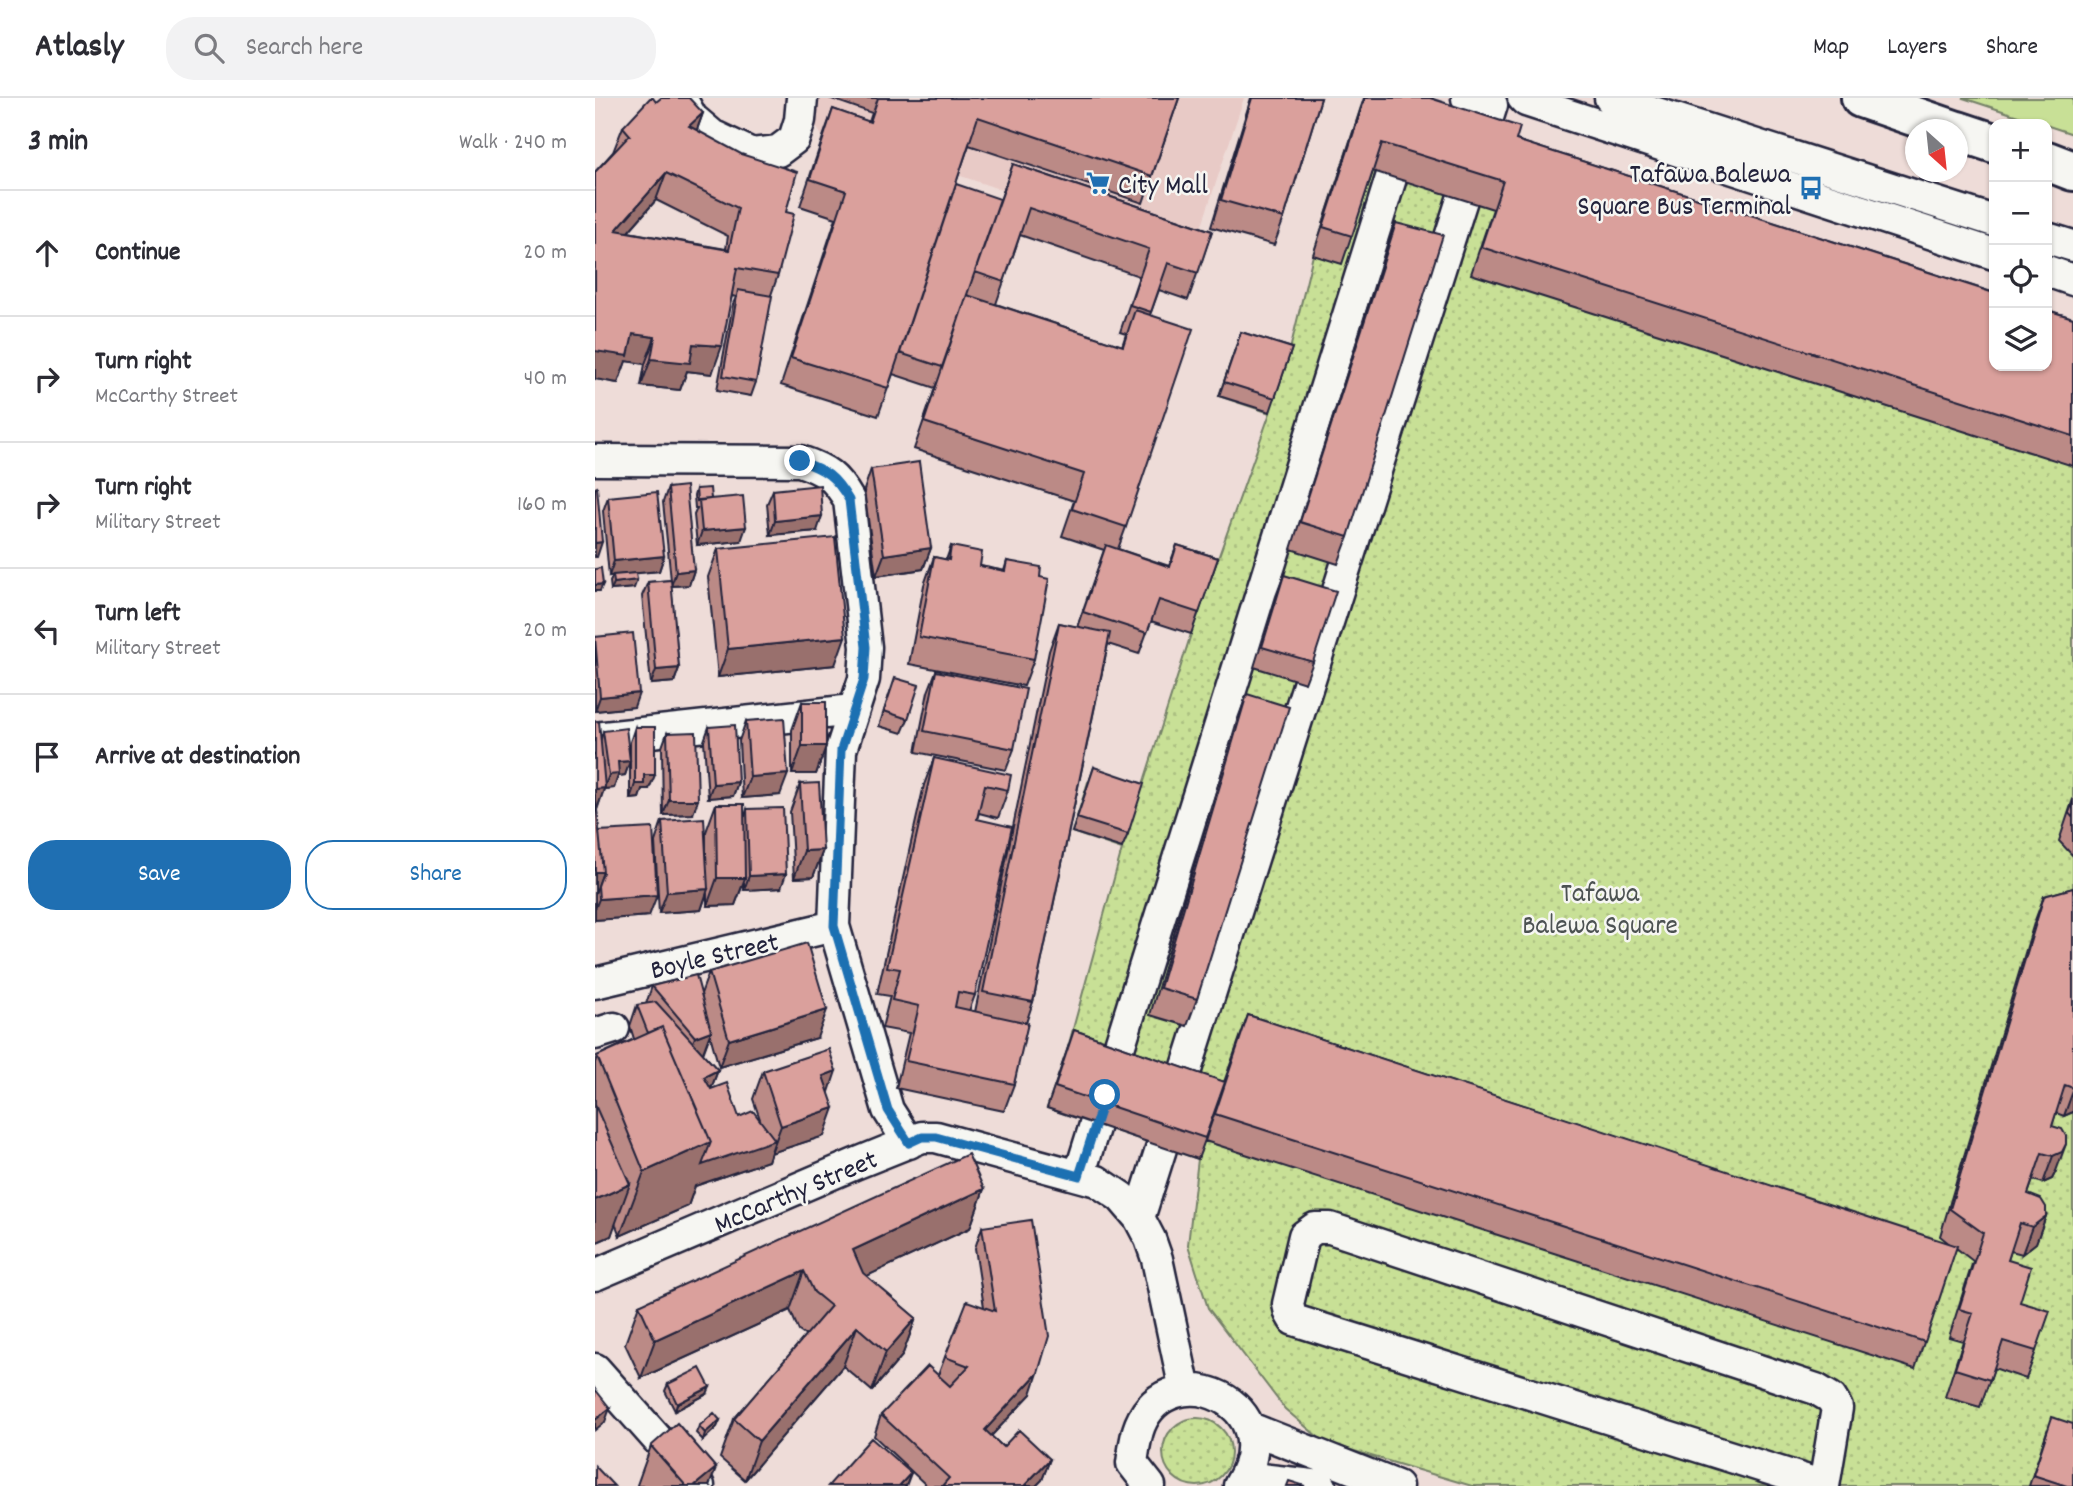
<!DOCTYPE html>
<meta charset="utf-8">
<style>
body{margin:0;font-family:Dekko,sans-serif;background:#f2f2f3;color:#2b2b33}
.controls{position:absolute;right:21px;top:21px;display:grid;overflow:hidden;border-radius:14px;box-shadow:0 2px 5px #0004}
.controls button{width:63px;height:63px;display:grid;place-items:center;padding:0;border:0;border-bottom:2px solid #e1e1e2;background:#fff;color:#2b2b33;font:35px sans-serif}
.compass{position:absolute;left:1310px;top:21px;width:63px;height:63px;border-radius:50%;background:#fff;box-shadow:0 2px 5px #0004;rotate:153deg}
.stop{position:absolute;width:21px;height:21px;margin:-16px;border:5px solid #1f6fb2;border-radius:50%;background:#fff}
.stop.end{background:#1f6fb2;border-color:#fff;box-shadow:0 2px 7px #0008}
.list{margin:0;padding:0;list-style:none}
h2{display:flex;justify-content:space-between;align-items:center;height:91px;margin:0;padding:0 28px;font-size:30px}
h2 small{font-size:23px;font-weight:400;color:#7c7c81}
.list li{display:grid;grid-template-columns:46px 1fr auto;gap:21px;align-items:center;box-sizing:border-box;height:126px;padding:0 28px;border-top:2px solid #e1e1e2}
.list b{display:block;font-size:26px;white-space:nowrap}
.list p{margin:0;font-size:23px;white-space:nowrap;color:#7c7c81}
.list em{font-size:23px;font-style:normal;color:#7c7c81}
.actions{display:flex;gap:14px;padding:21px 28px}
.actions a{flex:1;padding:16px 0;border:2px solid #1f6fb2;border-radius:28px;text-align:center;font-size:24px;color:#1f6fb2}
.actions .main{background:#1f6fb2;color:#fff}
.icon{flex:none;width:38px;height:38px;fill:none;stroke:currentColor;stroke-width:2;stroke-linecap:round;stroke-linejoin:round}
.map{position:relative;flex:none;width:1478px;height:1388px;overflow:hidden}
header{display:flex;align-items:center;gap:42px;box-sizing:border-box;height:98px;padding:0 35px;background:#fff;border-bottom:2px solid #e1e1e2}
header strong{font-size:33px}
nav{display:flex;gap:38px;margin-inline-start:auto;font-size:24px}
.search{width:490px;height:63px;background:#f2f2f3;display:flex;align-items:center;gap:18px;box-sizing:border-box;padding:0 24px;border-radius:28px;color:#7c7c81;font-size:26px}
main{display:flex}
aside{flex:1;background:#fff}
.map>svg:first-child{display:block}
.built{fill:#e8cac6}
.grass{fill:url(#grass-dots);stroke:#758168;stroke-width:2}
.pitch{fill:#c8e096;stroke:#758168;stroke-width:2}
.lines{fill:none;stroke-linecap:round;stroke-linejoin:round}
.minor-casing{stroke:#22223b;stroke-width:35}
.major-casing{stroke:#22223b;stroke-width:44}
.minor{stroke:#f6f6f2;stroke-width:30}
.major{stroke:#f6f6f2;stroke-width:38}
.wall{fill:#bb8a86;stroke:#22223b;stroke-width:2;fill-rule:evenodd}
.shaded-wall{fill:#99706d;stroke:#22223b;stroke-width:2}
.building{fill:#daa09c;stroke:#22223b;stroke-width:2;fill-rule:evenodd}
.route{stroke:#1f6fb2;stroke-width:9}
.labels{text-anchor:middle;stroke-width:5;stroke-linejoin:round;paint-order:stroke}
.poi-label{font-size:28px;fill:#22223b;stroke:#f6f6f2;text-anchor:end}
.park-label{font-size:28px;fill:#4c5252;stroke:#f6f6f2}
.street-label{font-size:28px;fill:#22223b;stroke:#f6f6f2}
</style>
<header>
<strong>Atlasly</strong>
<div class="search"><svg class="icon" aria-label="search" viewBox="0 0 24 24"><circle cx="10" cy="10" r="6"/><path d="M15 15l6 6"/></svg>Search here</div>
<nav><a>Map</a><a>Layers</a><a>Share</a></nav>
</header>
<main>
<aside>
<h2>3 min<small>Walk · 240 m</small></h2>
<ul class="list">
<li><svg class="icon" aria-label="ahead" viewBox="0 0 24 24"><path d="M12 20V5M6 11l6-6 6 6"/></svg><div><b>Continue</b></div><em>20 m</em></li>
<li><svg class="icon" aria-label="right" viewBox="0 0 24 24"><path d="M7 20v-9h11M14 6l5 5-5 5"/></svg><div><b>Turn right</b><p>McCarthy Street</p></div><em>40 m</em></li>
<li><svg class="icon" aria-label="right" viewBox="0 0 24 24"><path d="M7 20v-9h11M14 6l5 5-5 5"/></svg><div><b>Turn right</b><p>Military Street</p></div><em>160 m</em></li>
<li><svg class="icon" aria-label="left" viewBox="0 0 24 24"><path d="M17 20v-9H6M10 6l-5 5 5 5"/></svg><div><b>Turn left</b><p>Military Street</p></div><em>20 m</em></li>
<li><svg class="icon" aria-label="arrive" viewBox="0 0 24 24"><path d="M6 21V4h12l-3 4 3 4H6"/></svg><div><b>Arrive at destination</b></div></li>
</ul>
<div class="actions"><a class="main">Save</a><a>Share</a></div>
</aside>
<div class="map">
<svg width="1478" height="1388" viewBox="0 0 1478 1388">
<defs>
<pattern id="grass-dots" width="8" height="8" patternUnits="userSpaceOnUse" patternTransform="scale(1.75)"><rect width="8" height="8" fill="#c8e096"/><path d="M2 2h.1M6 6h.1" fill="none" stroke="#acc082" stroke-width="1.8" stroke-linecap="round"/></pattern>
</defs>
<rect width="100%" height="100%" fill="#eedcd8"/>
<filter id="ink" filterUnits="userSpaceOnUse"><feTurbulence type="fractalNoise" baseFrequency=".0143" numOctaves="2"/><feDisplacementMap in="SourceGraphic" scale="14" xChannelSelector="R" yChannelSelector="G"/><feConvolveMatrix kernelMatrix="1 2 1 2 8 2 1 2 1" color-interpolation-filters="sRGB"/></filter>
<g filter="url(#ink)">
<path class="built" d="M219,0H649L597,157L363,77L265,51L228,39L216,21Z"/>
<path class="grass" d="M766,9L915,56L1399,268H1452L1478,250V1388H877L729,1344L690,1311L613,1210L593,1147L603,1061L452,1010L472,953L527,751L477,734L493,684L544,699L596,536L675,315L624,298L641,248L692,264L718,157Z
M568 1354a34 34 0 1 1 68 0a34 34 0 1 1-68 0Z"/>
<path class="pitch" d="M1368,0H1478V36Z"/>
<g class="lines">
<g class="minor-casing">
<path id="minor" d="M86,0L97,20L117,37L157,56L183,53L199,41L205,22L207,0
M928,0L931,3L1399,156
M1015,0L1399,123
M1452,140L1478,148
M1452,173L1478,182
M0,362L205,363C231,372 240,378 254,402L271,549L269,581L246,652L239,828L293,1012L314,1045
M0,640L258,612
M0,885L239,828
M0,936L19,930
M484,1078L821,0
M544,1120L897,7L872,0
M720,1130H735L1221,1291L1236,1300L1242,1310L1229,1388L699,1222L695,1215L693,1206L709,1138Z
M0,1177L260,1066L327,1039H341L502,1083L526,1099L544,1120L555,1141L562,1161L590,1292
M0,1271L104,1388
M655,1330L802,1388
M649,1379L726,1388
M555,1388L537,1365C539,1352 540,1339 545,1327C575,1254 697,1305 644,1388"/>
</g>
<g class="major-casing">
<path id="major" d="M1266,0L1359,32
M1363,33L1399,45
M1452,63L1478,73"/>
</g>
<use href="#minor" class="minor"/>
<use href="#major" class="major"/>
</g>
<path class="wall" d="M234,0H584L548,105L374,47L354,105L383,164L418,66L617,133L593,202L564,192L555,217L531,429L523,451L574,468L582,447L623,460L596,536L556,523L544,556L513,546L438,904L431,925L419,986L409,1013L301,990L314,935L287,930L295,898L282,896L329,687L339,660L413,692L403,720L384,715L382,721L380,897L374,913L380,914L454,553L464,525L482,529L509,452L467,438L479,403L319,351L342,284L340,290L298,276L283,318L186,287L241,120L205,108L228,39L238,11L274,24L277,15ZM425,137L544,178L525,234L531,236L527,248L401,206Z
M656,0H726L689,120L679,147L616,129Z
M769,0H835L921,42L1478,220V368L876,176L898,111L778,73L747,166L718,157Z
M61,4L108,15L102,32L191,114L183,177L176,197L161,284L156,298L122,292L138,206L141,199L137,198L117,276L92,273L85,292L46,288L50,266L31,263L23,285L0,281V74L18,54L28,29ZM61,102L133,138L131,151L33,134Z
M801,125L753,439L743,466L696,451L791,152Z
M646,234L697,250L675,314L624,298Z
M276,371L336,450L328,471L281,478L269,392Z
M73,390L99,472L94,487L76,488L84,570L79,584L56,586L47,498L53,484L76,482L68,404Z
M101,391L115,401L146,443L102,447L99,417L102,410H100L99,398Z
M178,392L222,433L175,437L172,406Z
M13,399L69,458L64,473L39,475V490L16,492L15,484L18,477L14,478L8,413Z
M356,448L385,468L409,473L412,463L445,479L439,561L429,588L314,566L329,487L339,459L351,462Z
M123,451L240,567L123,579L113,479Z
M689,477L718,564L710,585L659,569L681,498Z
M0,539L39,609L0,613Z
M341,573L419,651L411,672L321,654L333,594Z
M295,594L313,621L307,635L284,628Z
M652,596L602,901L592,928L555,917L642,623Z
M207,604L231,648L221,676H197V632Z
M151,623L185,697L147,700L144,643Z
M0,624L6,641L8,633L35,663V644L40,629L54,691H47L44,700L35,701V663L30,677L23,678L19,690L9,691L2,712L4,733L54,818L0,822Z
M114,629L143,684L138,698L113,700L109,643Z
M72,635L98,716L68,717L67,649Z
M499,669L533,736L527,750L477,734Z
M205,686L228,752L218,779L199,780L195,714Z
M1478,701V758L1464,743Z
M121,706L150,718L152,711L186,790L149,792V784L140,807L112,808V795L106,812L64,815L60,744L67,723L111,763V734Z
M1478,790V1014L1469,1018L1461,1015L1457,1028L1461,1073L1457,1081L1448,1085L1438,1082L1433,1096L1451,1118L1441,1145L1427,1156L1416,1153L1413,1162L1425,1204L1441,1253L1431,1281L1399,1270L1385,1309L1350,1299L1368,1243L1354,1239L1378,1163L1361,1150L1320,1271L610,1043L619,1017L603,1061L452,1010L479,932L629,984L653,917L1356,1147L1345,1138L1439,825L1449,798Z
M114,874L222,940L124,969L115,937L108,956L123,972L116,991L144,1019L165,1021L158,1001L168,973L233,995L229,1038L176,1055V1054L173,1063L100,1088L93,1108L25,1138L20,1125L16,1138L0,1145V965L2,958L39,941L35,928L42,907L51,906L57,888L106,896Z
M389,1091L375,1130L271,1178L321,1220L307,1258L277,1293L248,1268L150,1382L125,1360L139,1321L211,1238L204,1233L195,1212L46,1280L30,1246L44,1207Z
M387,1129L436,1296L396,1338L408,1349L455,1361L447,1382L441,1388H332L279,1338L286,1317L343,1277L350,1259L389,1209L380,1150Z
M73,1286L112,1296L80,1313L70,1293Z
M125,1322L122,1329L108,1342L101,1335L104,1328Z
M1452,1333L1478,1388H1434Z
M56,1348L114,1388H43L42,1387Z"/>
<path class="shaded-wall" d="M108,15L98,42L94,28Z
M71,75L61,102L11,159L21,132Z
M38,236L60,239L50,266L31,263L23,285L0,281V253Z
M98,246L127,248L117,276L92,273L85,292L46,288L56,261Z
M227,418L222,433L175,437L180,423Z
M151,429L146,443L102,447L107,433Z
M7,444L2,459H0V445Z
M336,450L328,471L281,478L289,457Z
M69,458L64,473L14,478L19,463Z
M99,472L94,487L76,488L81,474Z
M42,482L39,490L16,492L19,485Z
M8,486L5,493H0V487Z
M250,539L240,567L123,579L133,551Z
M84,570L79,584L56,586L61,572Z
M44,595L39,609L0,613L5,599Z
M207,648H231L221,676H197Z
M35,663L30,677L23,678L19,690L9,691L0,717V691L9,690L14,677L23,664Z
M193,676L185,697L147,700L155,679Z
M49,677H60L54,691H47L44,700L35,701L40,686Z
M143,684L138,698L113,700L118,686Z
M74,702H103L98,716L68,717Z
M228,752L218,779L199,780L209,753Z
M0,774H8L0,796Z
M191,776L186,790L149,792L154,778Z
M122,780H150L140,807L112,808Z
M113,791L106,812L64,815L72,794Z
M62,797L54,818L0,822V811L4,801Z
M232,912L222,940L124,969L134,942Z
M116,933L106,960L90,966L100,939Z
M123,972L115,993L109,979Z
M241,973L232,1000L228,978Z
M1478,993V1014L1469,1018Z
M239,1010L229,1038L176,1055L186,1028Z
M180,1042L173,1063L100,1088L93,1108L25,1138L49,1074L116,1044Z
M1471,1046L1461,1073L1457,1081L1448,1085L1458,1058Z
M35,1086L16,1138L0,1145V1102Z
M389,1091L375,1130L244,1191L258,1152Z
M1451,1118L1441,1145L1427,1156L1437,1129Z
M209,1173L195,1212L46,1280L60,1242Z
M321,1220L307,1258L277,1293L291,1254Z
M262,1229L248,1268L150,1382L164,1343Z
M443,1275L436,1296L382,1353L390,1332Z
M115,1289L112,1296L80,1313L82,1306Z
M15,1310L10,1324L0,1332V1322Z
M125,1322L122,1329L108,1342L110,1335Z
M455,1361L447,1382L441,1388H429Z
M121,1370L114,1388H99Z
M316,1375L311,1388H304Z"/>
<path class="building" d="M55,0H58L61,4L66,0H94L108,15L94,28L146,56L202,74L191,114L199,116L183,177L142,170L127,248L98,246L95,265L56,261L60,239L38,236L33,258L0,253V74L35,37L28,29ZM71,75L143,110L134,152L21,132Z
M283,0H584L557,78L383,19L293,290L196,260L251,93L215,81L238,11L275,24Z
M657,0H726L689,120L626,102Z
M770,0H835L925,29L921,42L1399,195V268H1452V212L1478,220V338L886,149L908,83L787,45L757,138L728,129Z
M418,66L617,133L603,175L573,165L556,214L535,207L554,151L434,110L409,184L380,174Z
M361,86L405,101L347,269L305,255Z
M801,125L848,137L753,439L705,424Z
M143,192L177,198L161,284L128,278Z
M372,197L528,248L540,212L598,231L531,429L477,411L489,376L329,324Z
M646,234L697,250L680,300L629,284Z
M324,364L336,450L289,457L276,371Z
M225,387L227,418L180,423L178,392Z
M91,388L99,472L81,474L73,390Z
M2,389L7,444L0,445V390Z
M115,390L116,401L102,403L101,391Z
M62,394L69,458L19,463L13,399Z
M148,398L151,429L107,433L104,402Z
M240,439L250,539L133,551L123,451Z
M511,447L575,469L582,447L623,460L604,515L564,502L552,535L488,514Z
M356,448L387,454L385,468L410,473L412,463L446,469L445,479L454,481L439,561L324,539L339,459L354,462Z
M6,470L8,486L0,487V471Z
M41,475L42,482L19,485L18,477Z
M689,477L741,493L718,564L667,549Z
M76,482L84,570L61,572L53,484Z
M464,525L515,535L438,904L388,894Z
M38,535L44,595L5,599L0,539Z
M341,573L431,591L419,651L329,633Z
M300,580L324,587L313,621L289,613Z
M652,596L694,609L602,901L565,890Z
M207,604H231V648H207Z
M189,620L193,676L155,679L151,623Z
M4,623L10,690L0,691V624Z
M140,627L143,684L118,686L114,629Z
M40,629H60V677H49V686H40Z
M31,630L35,663L23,664L24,676L14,677L8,633Z
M101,634L103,702H74L72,635Z
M339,660L416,677L413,692L390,687L382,721L417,729L380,897L363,894L360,909L433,925L419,986L311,963L324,908L297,902L305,871L292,869Z
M499,669L549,686L533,736L482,720Z
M224,685L228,752L209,753L205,686Z
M0,703H1L8,774H0Z
M1478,704V720L1474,715Z
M121,706H149L150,780H122Z
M188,710L191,776L154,778L152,711Z
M109,720L113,791L72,794L67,723Z
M58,730L62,797L4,801L3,788L8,774L4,733Z
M1478,790V990L1470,987L1457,1028L1467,1031L1471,1038V1046L1467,1054L1458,1058L1447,1055L1433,1096L1446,1101L1451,1109V1118L1437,1129L1425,1125L1413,1162L1436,1169L1425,1204L1455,1213L1441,1253L1408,1243L1395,1282L1360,1271L1378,1215L1364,1211L1388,1135L1355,1111L1449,798Z
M212,845L232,912L134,942L114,874Z
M101,877L116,933L100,939L57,888Z
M61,904L123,972L109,979L116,991L132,985L144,1019L158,1013L180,1042L107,1067L116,1044L67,929L53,935L42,907Z
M653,917L1362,1148L1330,1244L620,1016Z
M67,929L116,1044L49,1074L2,958Z
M479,932L630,984L610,1040L460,989Z
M234,951L241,973L228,978L239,1010L186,1028L168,973Z
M0,1007L35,1086L0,1102Z
M373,1056L389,1091L258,1152L268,1175L321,1220L291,1254L262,1229L164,1343L139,1321L236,1208L219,1194L209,1173L60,1242L44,1207Z
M436,1122L454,1238L443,1275L390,1332L408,1349L424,1332L455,1361L429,1388H347L354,1380L286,1317L333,1268L355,1288L374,1268L350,1259L372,1203L400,1213L387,1129Z
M105,1270L115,1289L82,1306L73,1286Z
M0,1291L15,1310L0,1322Z
M119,1315L125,1322L110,1335L104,1328Z
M1457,1319L1478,1326V1388H1472L1438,1377Z
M82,1325L121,1370L99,1388H91L56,1348Z
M276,1340L316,1375L304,1388H233Z
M0,1368L19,1388H0Z
M694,1383L710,1388H692Z"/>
</g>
<g class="lines" filter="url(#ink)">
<path class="route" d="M205,363C231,372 240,378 254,402L271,549L269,581L246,652L239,828L293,1012L314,1045L327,1039H341L484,1078L510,997"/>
</g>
<defs>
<g id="supermarket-bare" transform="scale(1.89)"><path d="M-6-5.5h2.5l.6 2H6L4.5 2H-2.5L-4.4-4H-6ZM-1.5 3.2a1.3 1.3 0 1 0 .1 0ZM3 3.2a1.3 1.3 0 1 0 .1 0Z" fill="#1f6fb2" stroke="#f6f6f2" stroke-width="2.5" paint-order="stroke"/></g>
<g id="bus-bare" transform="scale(1.89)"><path d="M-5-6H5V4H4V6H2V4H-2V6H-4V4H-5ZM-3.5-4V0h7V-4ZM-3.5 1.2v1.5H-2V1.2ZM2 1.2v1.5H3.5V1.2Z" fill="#1f6fb2" stroke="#f6f6f2" stroke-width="2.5" paint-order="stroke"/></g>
</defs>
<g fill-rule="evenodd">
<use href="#supermarket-bare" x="503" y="85"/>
<use href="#bus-bare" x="1216" y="90"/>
</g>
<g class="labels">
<g class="poi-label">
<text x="1196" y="84">Tafawa Balewa<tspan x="1196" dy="32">Square Bus Terminal</tspan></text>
<text x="523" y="95" text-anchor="start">City Mall</text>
</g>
<g class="park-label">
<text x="1005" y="803">Tafawa<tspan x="1005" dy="32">Balewa Square</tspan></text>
</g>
<g class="street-label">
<text transform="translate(119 856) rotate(-13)" y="10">Boyle Street</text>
<text transform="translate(200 1092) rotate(-23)" y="10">McCarthy Street</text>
</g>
</g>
</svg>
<div class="controls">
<button>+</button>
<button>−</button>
<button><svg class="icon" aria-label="locate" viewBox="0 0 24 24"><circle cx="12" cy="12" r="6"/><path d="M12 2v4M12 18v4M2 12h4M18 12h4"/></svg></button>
<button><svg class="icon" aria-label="layers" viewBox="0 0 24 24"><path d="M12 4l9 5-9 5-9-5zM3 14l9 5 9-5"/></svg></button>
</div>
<svg class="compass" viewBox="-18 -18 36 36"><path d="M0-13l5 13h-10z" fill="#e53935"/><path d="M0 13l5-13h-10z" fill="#7c7c81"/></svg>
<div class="stop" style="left:510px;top:997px"></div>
<div class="stop end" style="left:205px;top:363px"></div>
</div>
</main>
